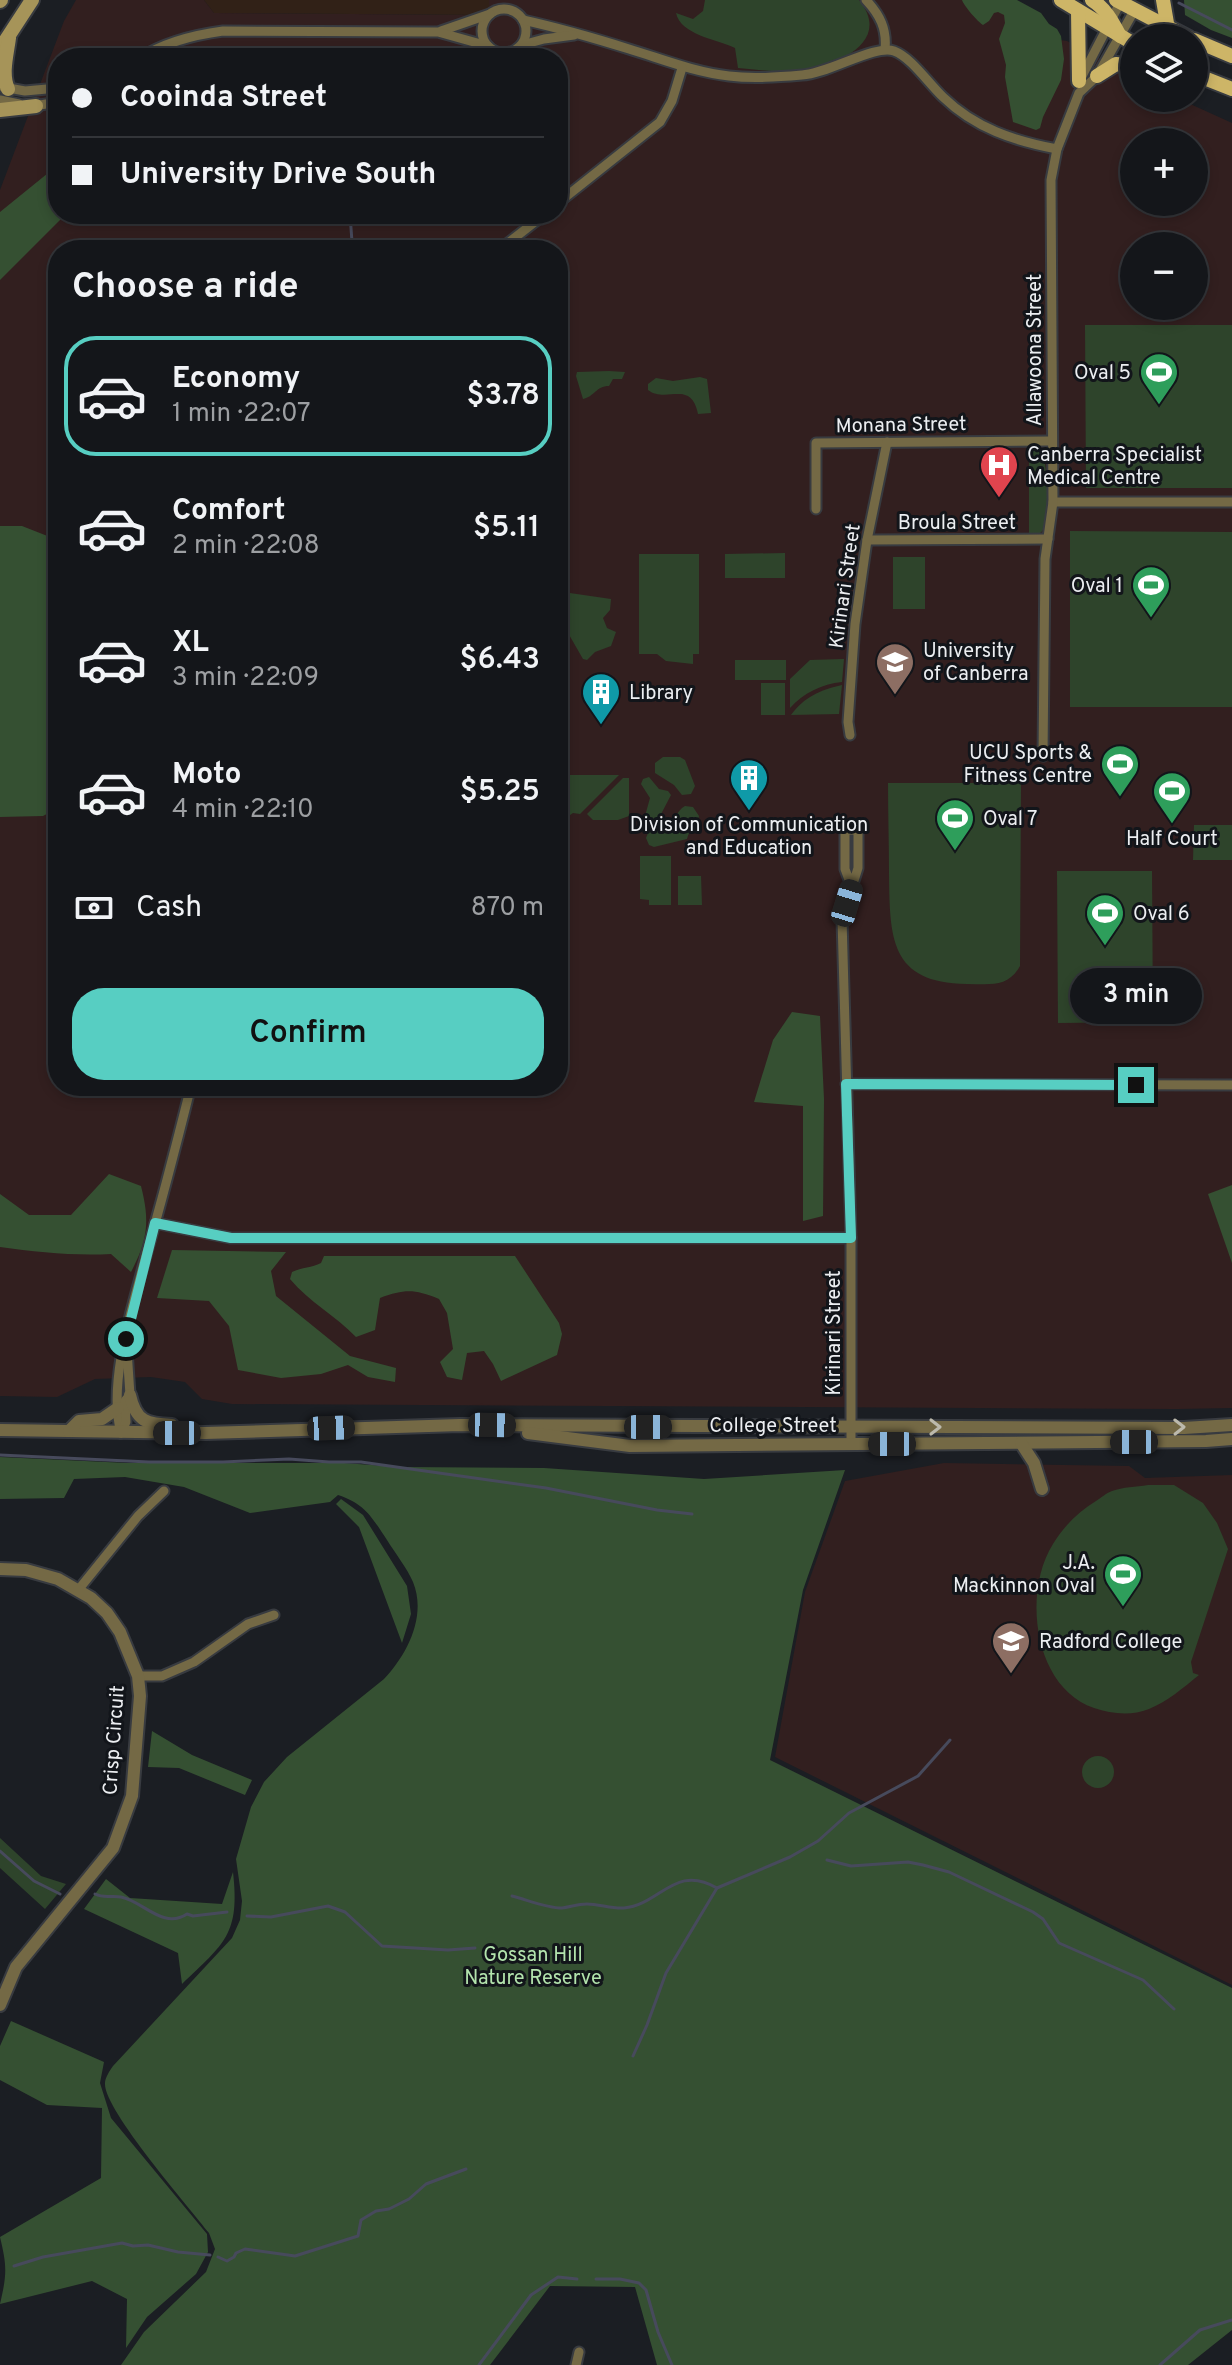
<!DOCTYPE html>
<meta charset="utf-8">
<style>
body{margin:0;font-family:Overpass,sans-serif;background:#212327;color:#f1f3f6;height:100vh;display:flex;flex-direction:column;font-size:30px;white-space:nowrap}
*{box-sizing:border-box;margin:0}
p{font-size:26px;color:#9d9fa2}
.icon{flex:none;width:44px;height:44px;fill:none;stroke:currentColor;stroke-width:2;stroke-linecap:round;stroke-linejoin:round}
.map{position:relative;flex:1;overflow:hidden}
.details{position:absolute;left:48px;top:240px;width:520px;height:856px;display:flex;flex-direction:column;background:#14161a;border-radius:32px;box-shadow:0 4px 12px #0003,0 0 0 2px #333539}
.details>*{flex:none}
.top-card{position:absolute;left:48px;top:48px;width:520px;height:176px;border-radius:32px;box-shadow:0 4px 12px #0003,0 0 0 2px #333539;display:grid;align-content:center;height:176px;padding:0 24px;background:#14161a}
.tools{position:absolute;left:1120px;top:24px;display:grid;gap:16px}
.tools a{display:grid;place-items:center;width:88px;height:88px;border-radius:50%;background:#14161a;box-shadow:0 4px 12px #0003,0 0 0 2px #333539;font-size:40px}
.end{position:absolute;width:36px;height:36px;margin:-18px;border:10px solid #57cec2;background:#111;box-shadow:0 0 0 4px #111}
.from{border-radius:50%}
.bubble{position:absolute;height:56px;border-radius:28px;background:#14161a;box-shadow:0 4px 12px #0003,0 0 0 2px #333539;font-size:26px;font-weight:600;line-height:56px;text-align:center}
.car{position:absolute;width:24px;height:48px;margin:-24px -12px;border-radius:10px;box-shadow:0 0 6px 2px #0007;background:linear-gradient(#222 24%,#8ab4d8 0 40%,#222 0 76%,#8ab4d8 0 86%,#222 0)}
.top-card b{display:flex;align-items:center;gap:28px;height:76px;font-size:30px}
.top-card b+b{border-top:2px solid #333539}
.top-card i{width:20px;height:20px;background:#f1f3f6}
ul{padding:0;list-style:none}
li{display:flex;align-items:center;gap:24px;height:120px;margin:0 16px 12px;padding:0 8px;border:4px solid transparent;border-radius:32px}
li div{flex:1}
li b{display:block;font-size:30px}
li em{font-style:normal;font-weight:600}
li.selected{border-color:#57cec2}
li>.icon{width:72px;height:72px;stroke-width:1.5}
h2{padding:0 24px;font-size:36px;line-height:96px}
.pay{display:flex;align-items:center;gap:20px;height:88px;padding:0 24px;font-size:30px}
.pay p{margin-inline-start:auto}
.action{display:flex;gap:16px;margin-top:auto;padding:16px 24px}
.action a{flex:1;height:92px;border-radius:32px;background:#57cec2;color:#111;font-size:32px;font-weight:600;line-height:92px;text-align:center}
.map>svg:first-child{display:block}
.education{fill:#321f1f;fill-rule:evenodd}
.medical{fill:#312117}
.green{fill:#2e442b}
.forest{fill:#355032}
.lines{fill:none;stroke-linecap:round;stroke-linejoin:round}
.stream{stroke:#474a5c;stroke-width:3}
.minor-casing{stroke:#383b40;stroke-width:13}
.tertiary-casing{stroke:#383b40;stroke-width:16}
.secondary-casing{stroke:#383b40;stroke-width:18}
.primary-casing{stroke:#383b40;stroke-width:18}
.minor{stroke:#746945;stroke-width:9}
.tertiary{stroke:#746945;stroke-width:12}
.secondary{stroke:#a69459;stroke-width:14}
.primary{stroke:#cdb567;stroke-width:14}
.oneway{stroke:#bcb9ac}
.route{stroke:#57cec2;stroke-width:10}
.labels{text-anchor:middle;stroke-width:6;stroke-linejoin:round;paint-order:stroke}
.street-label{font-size:20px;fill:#eceef1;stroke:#12151a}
.poi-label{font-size:20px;fill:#eceef1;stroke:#12151a;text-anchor:start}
.park-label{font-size:20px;fill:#b3e4ad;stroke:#12151a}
</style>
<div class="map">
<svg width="1232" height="2365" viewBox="0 0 1232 2365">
<rect width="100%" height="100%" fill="#1b1e23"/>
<!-- education -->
<g class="education">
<path d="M76,0H204L214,13L488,15L489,0H1008L1047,38L1067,41L1134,77V98H1177L1232,123V1408L1177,1409L232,1404L202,1399L185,1382L151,1377L95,1379L57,1397L0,1396V190L64,21ZM58,58H558V214H58ZM1134,142H1194V202H1134ZM1134,246H1194V306H1134ZM58,250H558V1086H58Z"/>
<path d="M944,1463L1129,1466L1145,1478L1232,1475V1985L775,1757L805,1592L845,1481Z"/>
</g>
<!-- medical -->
<path class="medical" d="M204,0H489V15L214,13Z"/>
<!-- green -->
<g class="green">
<path d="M697,0H859C893,42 837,66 800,70C779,73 759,70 738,68L735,48C716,39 681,35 676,13L693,19L703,11L705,0Z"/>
<path d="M1085,325H1232V488H1086Z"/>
<path d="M609,371L625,372L622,379H613L609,386C596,386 594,397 583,399L576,376L577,372Z"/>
<path d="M700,377L707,379L711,413L698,414C691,379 666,404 648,390V384L656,378L673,381Z"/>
<path d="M1029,447L1040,449C1049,461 1049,513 1044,527C1042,533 1041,532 1035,536V534H1029Z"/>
<path d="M1070,531L1232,532V707H1070Z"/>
<path d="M785,553V578H725V554Z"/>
<path d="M639,554H699V654H693V664L666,661L657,654H639Z"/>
<rect x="893" y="557" width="32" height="52"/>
<path d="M563,592L611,599L610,610L603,618L607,628L616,632L611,646L595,652L587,660L583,659L560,619Z"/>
<path d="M844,659L842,682C822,684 803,693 790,708V679L810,660Z"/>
<rect x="735" y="660" width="51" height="20"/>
<rect x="761" y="683" width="24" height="32"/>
<path d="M842,685L839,714L791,715C804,697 820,690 842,685Z"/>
<path d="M663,757H680L685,760L695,786L691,794L682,795L674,785L655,773V763Z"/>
<path d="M558,775H619L580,814L573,813L564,819L558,820Z"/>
<path d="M649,777L659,789L668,791L671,795L659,818L653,821L645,816L650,798L641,784L643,779Z"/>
<path d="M623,778H629V816L618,820H593L587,814Z"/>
<path d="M888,783H1021L1020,966C1008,988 990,984 967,984C889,983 890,937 889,874C889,844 888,813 888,783Z"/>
<path d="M685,806L693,807L699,816C698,826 689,829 687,839L654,847L649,845L646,838L648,833C654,830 662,830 667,826C676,820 676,811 685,806Z"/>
<path d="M1194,825H1232V860H1193Z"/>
<path d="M640,856H671V905H649V900L640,899Z"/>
<path d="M1057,871H1152L1153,1022L1058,1023Z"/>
<path d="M678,876H701L702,905H678Z"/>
<path d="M1148,1485H1174L1203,1503L1217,1523L1228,1549L1191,1662L1193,1673L1199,1675C1183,1688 1168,1701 1149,1709C1131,1716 1112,1714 1094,1708C1034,1688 1022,1593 1053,1544C1064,1526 1078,1512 1096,1501C1101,1498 1106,1493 1112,1491C1123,1487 1136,1487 1148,1485Z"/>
<circle cx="1098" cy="1772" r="16"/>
<path d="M0,1838L41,1876L66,1884L45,1909L0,1868Z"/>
</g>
<!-- forest -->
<g class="forest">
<path d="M962,0H1017L1041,13L1049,24L1057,29L1061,36L1064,59L1061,80L1043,117L1040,128L1036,130L1013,122L1005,77L1006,65L999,39L1005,23L1004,15L998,12L994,13L989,21L983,25C978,22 964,6 962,0Z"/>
<path d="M1184,0H1232V38L1211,30L1185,15Z"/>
<path d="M58,165V214H66L0,280V212Z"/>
<path d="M22,526L50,537L58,538V808L43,816L0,817V526Z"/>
<path d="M792,1012L820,1016L824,1099L823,1216L803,1221V1106L754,1102L773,1040Z"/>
<path d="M109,1174L141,1186C150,1221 148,1240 131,1272L111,1254C73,1256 37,1252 0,1247V1194L29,1215H71Z"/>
<path d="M1232,1185V1263L1208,1194Z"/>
<path d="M172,1250L286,1252L271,1271L276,1296L350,1356L396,1368L395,1382L368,1377L348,1365L321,1374L281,1378L238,1370L229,1326L209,1301L157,1298Z"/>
<path d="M324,1256H515L559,1323L562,1334L557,1355L501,1381L493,1364L484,1351L467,1353L462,1380L447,1377L440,1362L453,1349L447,1313L439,1299C414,1289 405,1289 380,1298L375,1330L356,1337C336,1316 309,1302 290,1279L292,1272C302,1267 312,1268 321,1263Z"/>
<path d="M0,1457L127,1463H344L399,1467L544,1468L704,1479L845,1470L803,1590L770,1760L1232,1988V2330L1188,2365H657L635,2287L550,2286L490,2365H121L144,2332L206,2272L215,2249L209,2233C190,2208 103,2109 105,2083C105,2078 110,2070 113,2066L232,1938L240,1920L242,1901L236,1859L251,1807L264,1782L287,1757L384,1679C407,1655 427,1616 413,1582C407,1568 395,1553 387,1540C371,1516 365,1504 338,1495L330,1502L250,1513L184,1487L125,1477L74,1479L64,1498L0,1499Z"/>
<path d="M341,1499L363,1515L407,1586L411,1614L402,1643L359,1527L336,1504Z"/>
<path d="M152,1731L192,1755L252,1780L245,1795L179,1768L148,1767Z"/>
<path d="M233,1872C240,1934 225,1943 182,1984L178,1953L84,1909L106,1879L130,1898L222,1904Z"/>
<path d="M11,2021L104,2062L100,2083L111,2118L207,2234L208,2252L196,2274L147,2317L126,2348L127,2299L92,2281L0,2304C7,2274 7,2266 0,2237L101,2178L102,2108L47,2105L0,2080V2046Z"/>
</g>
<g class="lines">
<!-- stream -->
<g class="stream">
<path d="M1179,3L1232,30"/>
<path d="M213,58L393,54H428L455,58"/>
<path d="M350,214L352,242L357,250"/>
<path d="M0,1455L149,1462H223L289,1459L329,1462H361L546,1488L657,1510L692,1514"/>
<path d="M0,1851L34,1881L60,1894"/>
<path d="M827,1860L851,1866L908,1862L923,1865L949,1872L1033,1912L1043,1919L1059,1943L1143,1980L1174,2009"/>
<path d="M95,1894C105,1899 110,1895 121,1897C143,1901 163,1930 187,1914L193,1916L227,1912"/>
<path d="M512,1896C528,1900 546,1908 562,1908C570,1907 578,1904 587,1904C599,1904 612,1909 624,1908C660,1905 675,1863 717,1888"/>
<path d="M247,1916L271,1917L328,1906L345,1912L382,1946L448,1950L475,1948"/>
<path d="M633,2056L647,2025L666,1973L717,1888L790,1857L818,1841L849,1813L918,1776L950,1740"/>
<path d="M218,2257L227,2261L234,2257L236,2253L245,2249L295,2256L358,2236L361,2220L376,2211L389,2209L409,2199L426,2184L466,2169"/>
<path d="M14,2266L43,2257L122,2243L133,2246L148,2245L178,2252L210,2255"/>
<path d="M596,2279H620L639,2283L646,2290L658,2332L672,2365"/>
<path d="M479,2365L531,2295L558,2277L577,2279"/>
<path d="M1160,2365L1200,2330L1232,2320"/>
</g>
<!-- minor casing -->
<g class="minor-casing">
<g id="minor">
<path d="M866,0C880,15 887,29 885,49"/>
<circle cx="504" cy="31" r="22"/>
<path d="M523,20C559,28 594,38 629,49C662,59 694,72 729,76C753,79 778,77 802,75C828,74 875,44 894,51C911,57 929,84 943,97C975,128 1014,141 1057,149"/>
<path d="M441,31L490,14"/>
<path d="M522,45L544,39L574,35"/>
<path d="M140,58C165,42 193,35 223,31L438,32L488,46"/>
<path d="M1081,78L1120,3"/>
<path d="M3,87L25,91L58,88"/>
<path d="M0,100L19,104"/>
<path d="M34,106L58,102"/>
<path d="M558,203L660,122L672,101L682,68"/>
<path d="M499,250L545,214"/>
<path d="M1053,502H1232"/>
<path d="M816,509V443L1052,441"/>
<path d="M867,540L1048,539"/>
<path d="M850,735L848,722L855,624L867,540L887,442"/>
<path d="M1043,756L1045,559L1053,502L1051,180L1057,149L1079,93L1097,76L1134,11"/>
<path d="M846,1084L1232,1085"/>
<path d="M155,1223L231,1238H851"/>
<path d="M121,1433C107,1382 134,1302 147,1252C163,1197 177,1142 191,1086"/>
<path d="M121,1433L126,1422L125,1401L130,1395L127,1350"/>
<path d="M851,1444V1238L842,919L858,868V830H845V869L852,888"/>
<path d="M79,1589L138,1516L164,1491"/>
<path d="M138,1676H162L194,1662L248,1624L274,1615"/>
<path d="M576,2365L579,2352"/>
</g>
</g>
<!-- tertiary casing -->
<g class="tertiary-casing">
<g id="tertiary">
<path d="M130,1395C136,1422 147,1424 172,1425"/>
<path d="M0,1430L205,1433L460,1425L1184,1428L1232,1425"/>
<path d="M69,1431L79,1421L102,1419L118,1408"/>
<path d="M528,1433L630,1446L1206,1441L1232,1439"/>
<path d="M1021,1443L1034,1463L1042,1489"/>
<path d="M0,1569L26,1570L58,1579L91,1598L107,1613L120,1632L138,1676L140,1696L132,1796L113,1848L16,1967L0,2005"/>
</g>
</g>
<!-- secondary casing -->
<g class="secondary-casing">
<g id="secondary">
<path d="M0,1L1,0"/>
<path d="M0,49L32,0"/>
<path d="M8,89C1,74 7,54 9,38"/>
<path d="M0,110L36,106"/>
</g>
</g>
<!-- primary casing -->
<g class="primary-casing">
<g id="primary">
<path d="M1061,0L1134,44"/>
<path d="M1092,0C1106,9 1112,21 1120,36"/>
<path d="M1116,0L1189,38"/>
<path d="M1163,0L1168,29"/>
<path d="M1078,11L1079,81"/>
<path d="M1194,40L1232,56"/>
<path d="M1194,74L1232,89"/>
<path d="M1097,76L1116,64L1134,66"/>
</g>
</g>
<!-- minor -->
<use href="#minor" class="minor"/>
<!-- tertiary -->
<use href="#tertiary" class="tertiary"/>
<!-- secondary -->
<use href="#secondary" class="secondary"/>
<!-- primary -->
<use href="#primary" class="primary"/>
</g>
<!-- one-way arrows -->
<defs><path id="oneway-chevron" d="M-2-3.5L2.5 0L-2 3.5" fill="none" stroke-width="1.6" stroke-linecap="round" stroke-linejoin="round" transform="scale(2)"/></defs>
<g class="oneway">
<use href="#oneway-chevron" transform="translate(935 1427)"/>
<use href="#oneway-chevron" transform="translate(1179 1427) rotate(-1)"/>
</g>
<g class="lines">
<!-- route -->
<path class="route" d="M126,1339L155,1223L231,1238H851L846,1084L1136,1085"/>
</g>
<!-- icons -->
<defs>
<g id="stadium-pin" transform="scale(2)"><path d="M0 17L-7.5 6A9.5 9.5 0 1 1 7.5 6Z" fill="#2e9e5b" stroke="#12151a"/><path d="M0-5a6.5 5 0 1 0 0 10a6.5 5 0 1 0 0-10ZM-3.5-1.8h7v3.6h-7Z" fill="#fff"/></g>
<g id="hospital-pin" transform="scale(2)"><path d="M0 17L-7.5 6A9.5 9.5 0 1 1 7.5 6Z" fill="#e0444e" stroke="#12151a"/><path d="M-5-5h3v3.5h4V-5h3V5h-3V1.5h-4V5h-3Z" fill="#fff"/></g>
<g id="university-pin" transform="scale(2)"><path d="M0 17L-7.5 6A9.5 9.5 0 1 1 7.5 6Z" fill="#8d6e63" stroke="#12151a"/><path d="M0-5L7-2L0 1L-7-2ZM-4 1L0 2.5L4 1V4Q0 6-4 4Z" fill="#fff"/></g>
<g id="building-pin" transform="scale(2)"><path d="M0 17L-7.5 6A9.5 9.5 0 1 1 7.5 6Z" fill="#0f9aa8" stroke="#12151a"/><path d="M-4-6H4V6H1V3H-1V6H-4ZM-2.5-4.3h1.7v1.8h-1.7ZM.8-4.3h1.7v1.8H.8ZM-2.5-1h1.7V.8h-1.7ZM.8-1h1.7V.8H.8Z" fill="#fff"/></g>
<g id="school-pin" transform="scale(2)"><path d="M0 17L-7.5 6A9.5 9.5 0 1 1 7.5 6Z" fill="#8d6e63" stroke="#12151a"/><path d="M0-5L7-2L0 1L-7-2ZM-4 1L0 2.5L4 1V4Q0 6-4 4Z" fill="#fff"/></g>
</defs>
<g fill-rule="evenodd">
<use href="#stadium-pin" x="1159" y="372"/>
<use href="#hospital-pin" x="999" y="465"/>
<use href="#stadium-pin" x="1151" y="585"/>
<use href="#university-pin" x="895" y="662"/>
<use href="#building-pin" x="601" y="692"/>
<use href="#stadium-pin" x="1120" y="764"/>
<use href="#building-pin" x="749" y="778"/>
<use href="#stadium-pin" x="1172" y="791"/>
<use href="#stadium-pin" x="955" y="818"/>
<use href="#stadium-pin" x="1105" y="913"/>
<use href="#stadium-pin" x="1123" y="1574"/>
<use href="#school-pin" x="1011" y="1641"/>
</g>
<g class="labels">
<!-- street labels -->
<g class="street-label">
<text transform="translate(1034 350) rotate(-90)" y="7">Allawoona Street</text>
<text transform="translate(901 424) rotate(-1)" y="7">Monana Street</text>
<text x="957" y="529">Broula Street</text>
<text transform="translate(844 586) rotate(-82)" y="7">Kirinari Street</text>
<text transform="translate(833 1333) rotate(-90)" y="7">Kirinari Street</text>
<text x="773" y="1432">College Street</text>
<text transform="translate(113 1740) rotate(-86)" y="7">Crisp Circuit</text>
</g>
<!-- poi labels -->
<g class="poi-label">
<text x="1131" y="379" text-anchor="end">Oval 5</text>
<text x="1027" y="461">Canberra Specialist<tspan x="1027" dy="23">Medical Centre</tspan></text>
<text x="1123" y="592" text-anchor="end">Oval 1</text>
<text x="923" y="657">University<tspan x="923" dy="23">of Canberra</tspan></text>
<text x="629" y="699">Library</text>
<text x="1092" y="759" text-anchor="end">UCU Sports &amp;<tspan x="1092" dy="23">Fitness Centre</tspan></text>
<text x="983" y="825">Oval 7</text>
<text x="749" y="831" text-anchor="middle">Division of Communication<tspan x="749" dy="23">and Education</tspan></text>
<text x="1172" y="845" text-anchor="middle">Half Court</text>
<text x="1133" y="920">Oval 6</text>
<text x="1095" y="1569" text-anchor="end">J.A.<tspan x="1095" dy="23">Mackinnon Oval</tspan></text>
<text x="1039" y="1648">Radford College</text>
</g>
<!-- park labels -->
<g class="park-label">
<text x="533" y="1961">Gossan Hill<tspan x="533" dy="23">Nature Reserve</tspan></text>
</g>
</g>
</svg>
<div class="tools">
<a><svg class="icon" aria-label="layers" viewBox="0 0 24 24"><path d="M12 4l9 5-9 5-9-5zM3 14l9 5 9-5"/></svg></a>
<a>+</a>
<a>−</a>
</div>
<i class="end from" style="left:126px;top:1339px"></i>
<i class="end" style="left:1136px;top:1085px"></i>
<div class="bubble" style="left:1070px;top:968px;width:132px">3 min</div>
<i class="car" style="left:847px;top:903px;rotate:17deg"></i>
<i class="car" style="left:492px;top:1425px;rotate:91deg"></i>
<i class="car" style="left:648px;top:1427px;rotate:90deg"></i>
<i class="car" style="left:331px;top:1428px;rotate:88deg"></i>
<i class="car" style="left:177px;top:1433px;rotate:270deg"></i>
<i class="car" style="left:1134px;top:1442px;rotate:270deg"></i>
<i class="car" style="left:892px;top:1444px;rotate:270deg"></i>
<div class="top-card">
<b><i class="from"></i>Cooinda Street</b>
<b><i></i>University Drive South</b>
</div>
<section class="details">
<h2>Choose a ride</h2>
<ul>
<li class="selected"><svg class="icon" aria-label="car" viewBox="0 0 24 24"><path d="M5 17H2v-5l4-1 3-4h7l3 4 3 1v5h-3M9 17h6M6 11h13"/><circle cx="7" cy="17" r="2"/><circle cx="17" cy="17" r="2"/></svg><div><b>Economy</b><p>1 min · 22:07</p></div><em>$3.78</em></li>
<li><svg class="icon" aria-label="car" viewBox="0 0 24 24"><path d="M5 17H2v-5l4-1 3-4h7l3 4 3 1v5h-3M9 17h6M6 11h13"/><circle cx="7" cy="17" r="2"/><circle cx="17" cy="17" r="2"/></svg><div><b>Comfort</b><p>2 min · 22:08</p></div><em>$5.11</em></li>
<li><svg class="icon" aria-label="car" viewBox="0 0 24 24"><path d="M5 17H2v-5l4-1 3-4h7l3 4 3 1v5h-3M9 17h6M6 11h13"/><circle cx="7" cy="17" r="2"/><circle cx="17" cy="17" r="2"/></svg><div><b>XL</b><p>3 min · 22:09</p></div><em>$6.43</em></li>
<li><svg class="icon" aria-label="car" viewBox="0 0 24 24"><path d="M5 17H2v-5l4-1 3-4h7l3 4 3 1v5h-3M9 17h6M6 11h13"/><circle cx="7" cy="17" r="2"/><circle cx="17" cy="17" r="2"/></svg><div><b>Moto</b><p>4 min · 22:10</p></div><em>$5.25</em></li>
</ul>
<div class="pay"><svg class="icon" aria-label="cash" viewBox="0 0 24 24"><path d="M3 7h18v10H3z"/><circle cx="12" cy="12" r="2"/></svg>Cash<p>870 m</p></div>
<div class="action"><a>Confirm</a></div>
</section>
</div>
